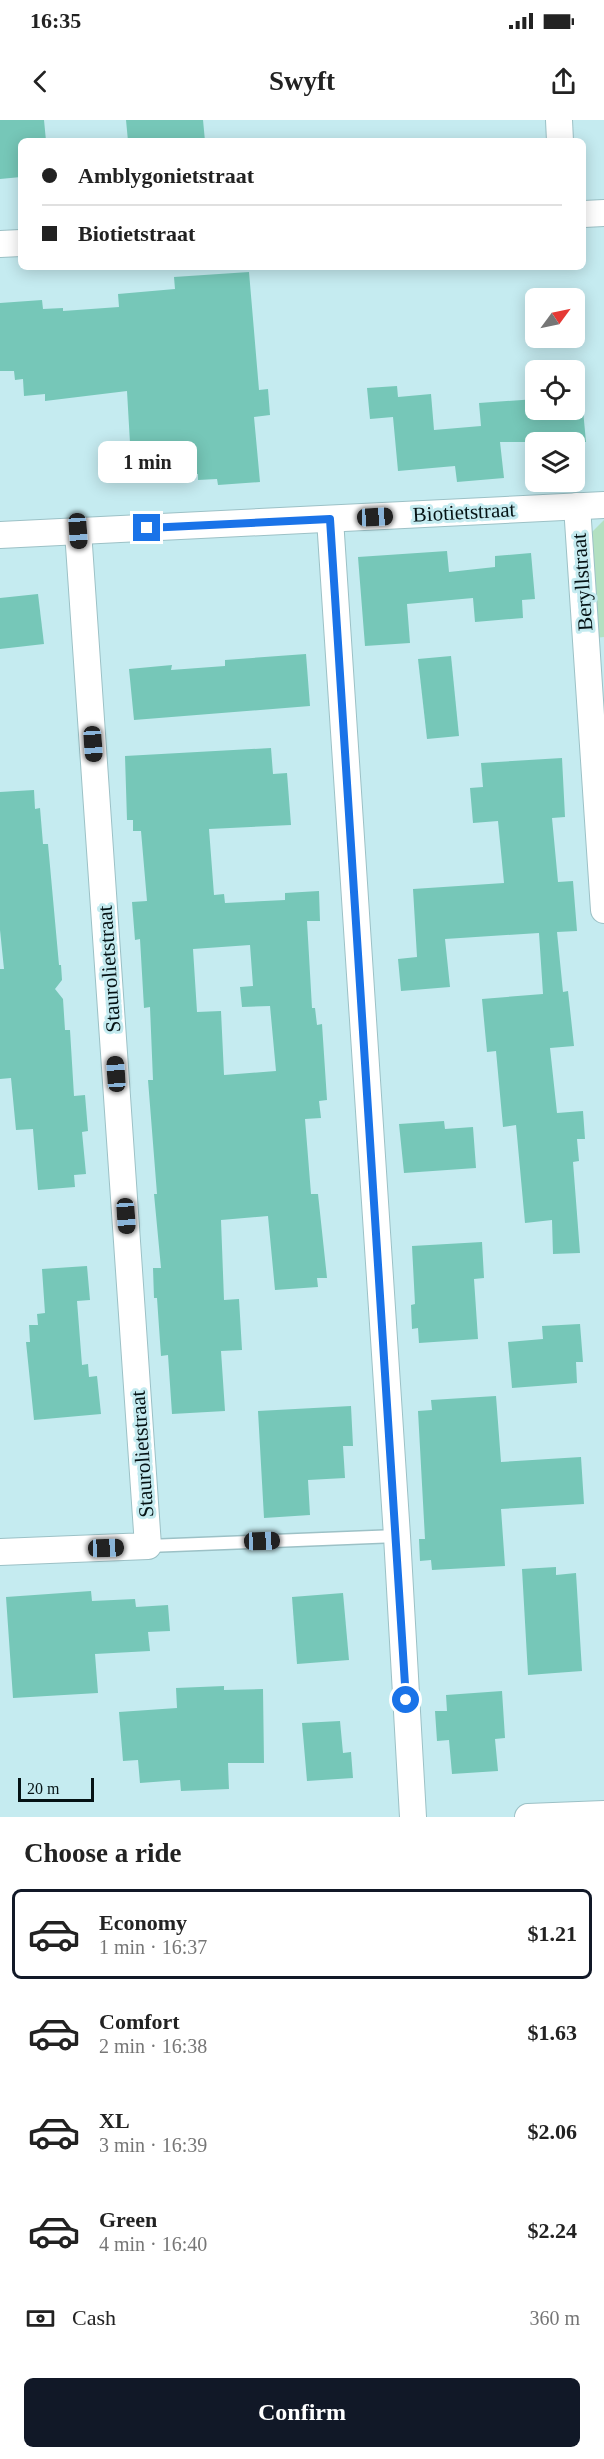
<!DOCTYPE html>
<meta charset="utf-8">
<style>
body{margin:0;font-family:Georgia,serif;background:#f2f2f2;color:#222;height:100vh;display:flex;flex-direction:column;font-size:22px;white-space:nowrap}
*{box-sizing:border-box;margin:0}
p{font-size:20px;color:#767676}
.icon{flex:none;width:33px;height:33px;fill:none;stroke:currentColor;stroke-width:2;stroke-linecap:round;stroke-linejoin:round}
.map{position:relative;height:1697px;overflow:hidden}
.side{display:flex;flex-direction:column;background:#fff;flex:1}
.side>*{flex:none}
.top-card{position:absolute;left:18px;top:18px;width:568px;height:132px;border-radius:9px;box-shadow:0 3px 15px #0003;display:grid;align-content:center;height:132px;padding:0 24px;background:#fff}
.needle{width:39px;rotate:57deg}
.fabs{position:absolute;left:525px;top:168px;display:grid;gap:12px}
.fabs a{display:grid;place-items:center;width:60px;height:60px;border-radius:9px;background:#fff;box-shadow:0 3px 15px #0003;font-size:30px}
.scale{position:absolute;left:18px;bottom:15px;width:76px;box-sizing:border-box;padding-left:6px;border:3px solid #051214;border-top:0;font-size:16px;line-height:21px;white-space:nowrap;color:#051214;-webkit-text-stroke:4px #c5ebf0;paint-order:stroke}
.end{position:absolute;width:27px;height:27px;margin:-14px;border:8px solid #1a73e8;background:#fff;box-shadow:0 0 0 3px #fff}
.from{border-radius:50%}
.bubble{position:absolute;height:42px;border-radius:9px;background:#fff;box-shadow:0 3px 15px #0003;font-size:20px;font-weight:600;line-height:42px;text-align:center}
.car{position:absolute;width:18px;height:36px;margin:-18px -9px;border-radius:8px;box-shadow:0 0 4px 2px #0007;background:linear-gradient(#222 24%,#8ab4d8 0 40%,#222 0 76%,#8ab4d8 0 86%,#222 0)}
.top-card b{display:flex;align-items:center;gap:21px;height:57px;font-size:22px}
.top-card b+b{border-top:2px solid #e0e0e0}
.top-card i{width:15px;height:15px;background:#222}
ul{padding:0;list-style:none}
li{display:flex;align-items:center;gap:18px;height:90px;margin:0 12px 9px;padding:0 12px;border:3px solid transparent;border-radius:9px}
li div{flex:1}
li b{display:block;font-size:22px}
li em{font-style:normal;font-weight:600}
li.current{border-color:#111827}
li>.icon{width:54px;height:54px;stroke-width:1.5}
h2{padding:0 24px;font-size:27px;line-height:72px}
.pay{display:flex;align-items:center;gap:15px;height:66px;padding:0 24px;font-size:22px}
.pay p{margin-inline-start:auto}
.action{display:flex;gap:12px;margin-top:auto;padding:12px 24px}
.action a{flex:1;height:69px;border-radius:9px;background:#111827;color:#fff;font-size:24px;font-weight:600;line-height:69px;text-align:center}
.status{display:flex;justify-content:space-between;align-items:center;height:42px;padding:0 30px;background:#fff;direction:ltr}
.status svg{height:16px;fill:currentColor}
header{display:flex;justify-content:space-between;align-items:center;height:78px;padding:0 24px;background:#fff;font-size:27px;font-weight:600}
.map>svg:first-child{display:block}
.green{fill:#b3e0c1}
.building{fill:#76c7b8;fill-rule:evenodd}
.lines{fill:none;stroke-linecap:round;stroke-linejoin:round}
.service-casing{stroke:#9cc1c6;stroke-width:15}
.minor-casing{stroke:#9cc1c6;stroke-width:28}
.service{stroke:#fff;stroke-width:12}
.minor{stroke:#fff;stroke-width:26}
.route{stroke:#1a73e8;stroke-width:8}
.labels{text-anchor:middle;stroke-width:6;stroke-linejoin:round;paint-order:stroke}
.street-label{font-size:21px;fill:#051214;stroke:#c5ebf0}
</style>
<div class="status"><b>16:35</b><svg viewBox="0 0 49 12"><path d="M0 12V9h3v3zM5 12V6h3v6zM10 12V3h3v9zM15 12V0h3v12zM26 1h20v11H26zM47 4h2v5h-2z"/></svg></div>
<header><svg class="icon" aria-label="back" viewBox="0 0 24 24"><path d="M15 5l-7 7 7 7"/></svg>Swyft<svg class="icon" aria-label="share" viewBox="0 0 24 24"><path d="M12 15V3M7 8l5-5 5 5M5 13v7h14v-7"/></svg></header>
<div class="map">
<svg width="604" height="1697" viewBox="0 0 604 1697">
<rect width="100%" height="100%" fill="#c5ebf0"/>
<!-- green -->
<path class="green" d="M604,400V517L594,518L590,414Z"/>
<!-- building -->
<g class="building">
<path d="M0,0H44L46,21H21V57L0,59Z"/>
<path d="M126,0H203L205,21H128Z"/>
<path d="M249,152L259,270L268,269L270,295L254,297L260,362L218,365L217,359L198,360V354L132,358L127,271L45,281V274L24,276L23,259L15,260L14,251H0V183L42,180L43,189L63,188V191L119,187L118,174L175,169L174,157Z"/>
<path d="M397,266L398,277L431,274L434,310L481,306L479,283L536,279V290H583L586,322H500L504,358L457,362L455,346L398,351L393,297L370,299L367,268Z"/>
<path d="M447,431L449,452L495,447V436L531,433L535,479L522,480L523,498L475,502L473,478L407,484L410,523L365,526L358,437Z"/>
<path d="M38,474L44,524L0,529V478Z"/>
<path d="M306,534L310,586L134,600L129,549L172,545L171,550L225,546V540Z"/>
<path d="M451,536L459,616L427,619L418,539Z"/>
<path d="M271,628L273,654L287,653L291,705L209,709L214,775L224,774L225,783L285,780V773L319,771L320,801H307L312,888H315L317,905L322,904L327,980L319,981L321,998L305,999L311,1074H318L327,1158H317L318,1167L275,1170L268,1096L221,1100L224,1180L239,1179L242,1230L221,1231L225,1291L172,1294L168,1235L161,1236L157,1178H154L153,1148H161L154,1074H157L148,960H153L150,887L144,888L140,819L135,820L132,782L147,781L141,711H133V700H127L125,636ZM250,825L253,866L240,867L242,887L270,886L276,951L224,955L221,891L197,892L193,829Z"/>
<path d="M562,638L565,697L552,698L558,762L573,761L577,811L557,812L563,872L568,871L574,926L550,928L557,993L583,991L585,1019H577L579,1041L573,1042L580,1133L553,1134L552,1100L525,1103L516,1005L503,1007L496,931L487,932L482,879L543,874L539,813L445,819L450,867L401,871L398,839L417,837L413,769L504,763L498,701L473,703L470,668L483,667L481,643Z"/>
<path d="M34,670L35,689L40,688L43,724H48L59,845H61L62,860L55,869L63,879L65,910H70L74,976L85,975L88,1011L82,1012L86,1054L74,1055L75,1067L38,1070L33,1009L16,1010L11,958L0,959V849H4L0,810V672Z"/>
<path d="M444,1001L445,1009L473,1007L476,1048L404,1053L399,1004Z"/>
<path d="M482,1122L484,1158L474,1159L478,1219L419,1223L418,1208L412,1209L411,1185L415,1184L412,1126Z"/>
<path d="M87,1146L90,1180L77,1181L82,1245L88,1244L89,1257L97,1256L101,1294L34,1300L26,1222H30L29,1205H38L37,1194L45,1193L42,1149Z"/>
<path d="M580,1204L583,1242H576L577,1263L512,1268L508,1222L543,1219L542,1206Z"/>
<path d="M496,1276L501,1342L581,1337L584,1384L501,1389L505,1446L432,1450L431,1440L420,1441L419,1419H425L418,1291L432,1290L431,1280Z"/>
<path d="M351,1286L353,1326H343L345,1358L308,1360L310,1395L264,1398L258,1291Z"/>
<path d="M556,1447V1455L576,1453L582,1551L528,1555L522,1449Z"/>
<path d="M91,1471L92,1481L135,1479L136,1487L168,1485L170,1511L148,1512L150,1531L95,1534L98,1573L13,1578L6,1477Z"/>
<path d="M343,1473L349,1540L297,1544L292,1477Z"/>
<path d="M224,1566V1570L263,1569L264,1643H228L229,1669L181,1671L180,1660L140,1663L138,1640L123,1641L119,1592L177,1588L176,1568Z"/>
<path d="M502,1571L505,1618L495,1619L498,1651L452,1654L449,1620L437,1621L435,1591H447L446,1575Z"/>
<path d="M340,1601L343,1633L351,1632L353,1658L307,1661L302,1603Z"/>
</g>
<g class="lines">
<!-- service casing -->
<g class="service-casing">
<path id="service" d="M148,1426L397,1416"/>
</g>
<!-- minor casing -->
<g class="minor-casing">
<g id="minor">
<path d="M559,0L560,21"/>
<path d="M584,94L604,93"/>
<path d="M0,124L21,123"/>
<path d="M577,386L604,790"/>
<path d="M330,399L397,1416L413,1697"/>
<path d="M0,415L604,385"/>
<path d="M0,1432L148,1426L78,411"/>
<path d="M528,1697L604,1694"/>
</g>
</g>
<!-- service -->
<use href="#service" class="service"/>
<!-- minor -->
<use href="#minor" class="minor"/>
</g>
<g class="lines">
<!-- route -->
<path class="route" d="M147,408L330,399L406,1580"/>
</g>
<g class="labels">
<!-- street labels -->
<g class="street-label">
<text transform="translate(464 392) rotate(-3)" y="7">Biotietstraat</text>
<text transform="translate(582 462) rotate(-94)" y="7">Beryllstraat</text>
<text transform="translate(109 849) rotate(-94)" y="7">Staurolietstraat</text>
<text transform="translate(142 1334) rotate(-94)" y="7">Staurolietstraat</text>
</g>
</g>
</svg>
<div class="fabs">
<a><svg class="needle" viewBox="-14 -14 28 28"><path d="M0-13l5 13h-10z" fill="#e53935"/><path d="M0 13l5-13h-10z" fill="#767676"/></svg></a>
<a><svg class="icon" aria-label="locate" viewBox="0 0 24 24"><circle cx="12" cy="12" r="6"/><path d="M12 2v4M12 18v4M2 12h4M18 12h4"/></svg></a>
<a><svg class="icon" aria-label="layers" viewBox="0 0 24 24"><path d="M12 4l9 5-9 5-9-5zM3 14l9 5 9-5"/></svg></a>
</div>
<div class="scale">20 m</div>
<i class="end from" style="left:406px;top:1580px"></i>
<i class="end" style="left:147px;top:408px"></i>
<div class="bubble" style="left:98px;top:321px;width:99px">1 min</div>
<i class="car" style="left:375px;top:397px;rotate:87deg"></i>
<i class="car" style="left:78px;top:411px;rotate:176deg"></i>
<i class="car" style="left:93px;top:624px;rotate:176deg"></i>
<i class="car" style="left:116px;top:954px;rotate:356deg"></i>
<i class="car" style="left:126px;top:1096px;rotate:176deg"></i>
<i class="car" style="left:262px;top:1421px;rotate:88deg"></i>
<i class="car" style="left:106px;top:1428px;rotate:88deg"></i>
<div class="top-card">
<b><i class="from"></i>Amblygonietstraat</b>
<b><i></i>Biotietstraat</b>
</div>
</div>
<section class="side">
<h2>Choose a ride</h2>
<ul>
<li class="current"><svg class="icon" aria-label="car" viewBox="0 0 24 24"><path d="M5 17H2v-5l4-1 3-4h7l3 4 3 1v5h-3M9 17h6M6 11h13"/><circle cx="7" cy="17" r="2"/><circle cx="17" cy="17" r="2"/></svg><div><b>Economy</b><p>1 min · 16:37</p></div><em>$1.21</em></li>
<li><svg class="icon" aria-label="car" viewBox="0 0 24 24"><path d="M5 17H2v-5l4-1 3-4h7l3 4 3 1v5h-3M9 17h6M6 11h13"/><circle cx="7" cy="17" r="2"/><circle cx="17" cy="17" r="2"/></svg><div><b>Comfort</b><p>2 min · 16:38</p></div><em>$1.63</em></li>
<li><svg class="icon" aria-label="car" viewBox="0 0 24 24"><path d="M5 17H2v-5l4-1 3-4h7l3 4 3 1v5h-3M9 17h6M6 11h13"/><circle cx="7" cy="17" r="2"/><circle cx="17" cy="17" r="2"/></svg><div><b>XL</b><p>3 min · 16:39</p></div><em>$2.06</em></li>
<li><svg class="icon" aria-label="car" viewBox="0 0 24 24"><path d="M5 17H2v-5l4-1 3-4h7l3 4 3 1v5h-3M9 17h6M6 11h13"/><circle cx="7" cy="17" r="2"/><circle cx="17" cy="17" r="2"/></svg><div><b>Green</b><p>4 min · 16:40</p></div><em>$2.24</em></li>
</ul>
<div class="pay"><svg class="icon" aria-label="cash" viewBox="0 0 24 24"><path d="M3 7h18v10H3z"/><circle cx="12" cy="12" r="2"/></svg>Cash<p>360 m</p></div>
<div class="action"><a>Confirm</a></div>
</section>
